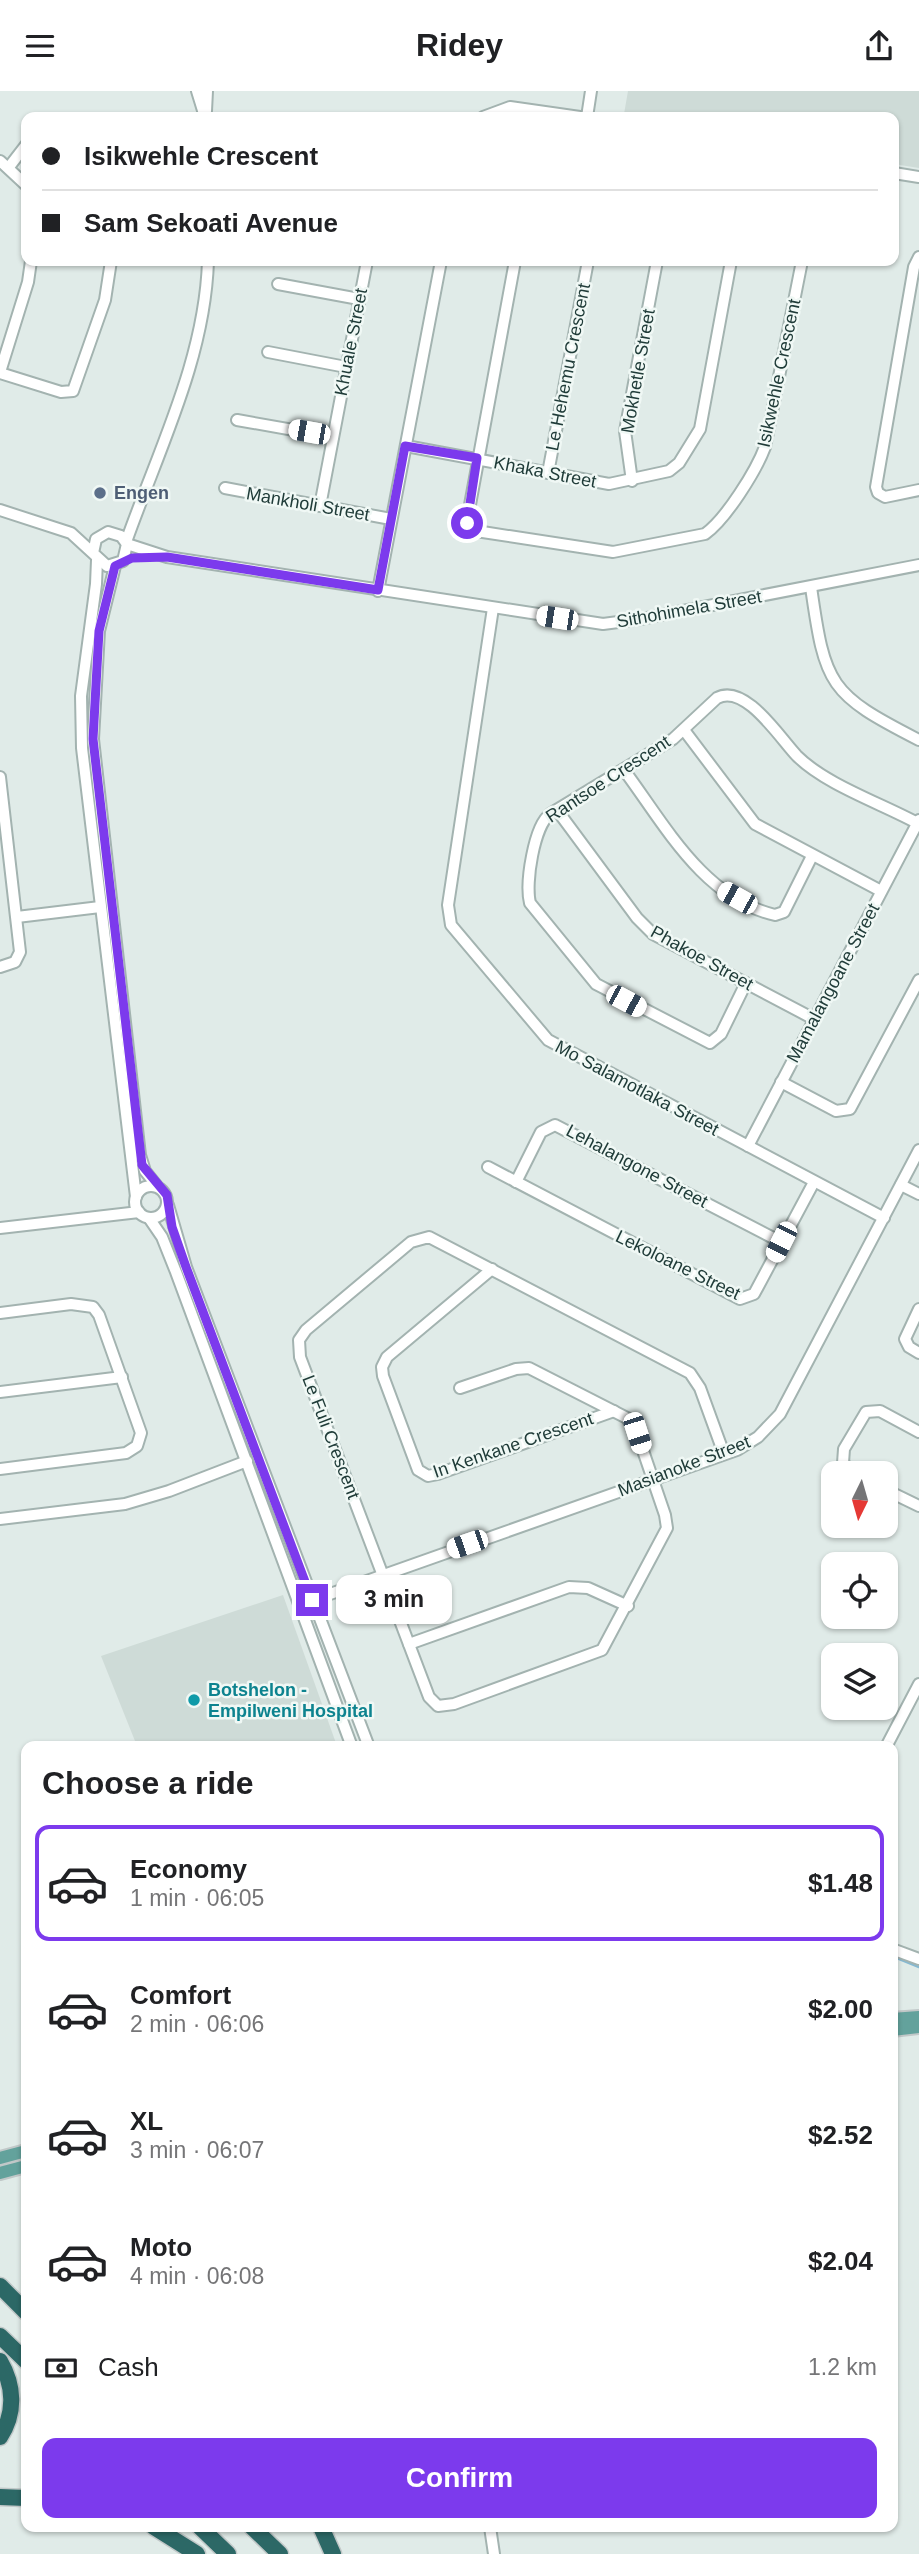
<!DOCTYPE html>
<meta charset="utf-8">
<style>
body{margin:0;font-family:Arial,sans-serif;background:#f2f2f2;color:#202124;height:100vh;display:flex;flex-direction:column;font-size:26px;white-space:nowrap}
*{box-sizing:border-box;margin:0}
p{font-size:23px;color:#757577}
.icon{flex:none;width:38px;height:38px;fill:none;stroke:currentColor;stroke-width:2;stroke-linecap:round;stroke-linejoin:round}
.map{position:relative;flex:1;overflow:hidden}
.panel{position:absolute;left:21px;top:1650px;width:877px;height:791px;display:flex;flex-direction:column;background:#fff;border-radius:14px;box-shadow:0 2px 5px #0004}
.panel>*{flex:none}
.hud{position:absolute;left:21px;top:21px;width:878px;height:154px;border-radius:14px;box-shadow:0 2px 5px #0004;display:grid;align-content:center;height:154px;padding:0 21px;background:#fff}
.needle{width:46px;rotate:185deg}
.tools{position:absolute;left:821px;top:1370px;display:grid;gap:14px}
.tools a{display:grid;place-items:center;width:77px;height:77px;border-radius:14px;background:#fff;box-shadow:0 2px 5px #0004;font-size:35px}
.end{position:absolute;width:32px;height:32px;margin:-16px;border:9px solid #7c3aed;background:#fff;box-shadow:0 0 0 4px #fff}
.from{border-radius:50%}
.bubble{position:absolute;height:49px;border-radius:14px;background:#fff;box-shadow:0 2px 5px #0004;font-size:23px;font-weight:600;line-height:49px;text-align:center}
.car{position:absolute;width:21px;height:42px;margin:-21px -10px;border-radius:9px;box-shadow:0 0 5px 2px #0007;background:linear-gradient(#fff 24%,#345 0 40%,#fff 0 76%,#345 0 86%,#fff 0)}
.hud b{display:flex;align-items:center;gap:24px;height:66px;font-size:26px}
.hud b+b{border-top:2px solid #e0e0e0}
.hud i{width:18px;height:18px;background:#202124}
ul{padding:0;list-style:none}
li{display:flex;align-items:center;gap:21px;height:116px;margin:0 14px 10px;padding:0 7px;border:4px solid transparent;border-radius:14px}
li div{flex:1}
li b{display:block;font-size:26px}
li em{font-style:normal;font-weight:600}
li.current{border-color:#7c3aed}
li>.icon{width:63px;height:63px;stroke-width:1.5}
h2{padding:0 21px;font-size:32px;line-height:84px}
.pay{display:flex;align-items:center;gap:18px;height:77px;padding:0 21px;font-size:26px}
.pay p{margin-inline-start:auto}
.primary-button{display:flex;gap:14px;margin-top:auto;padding:14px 21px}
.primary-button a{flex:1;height:80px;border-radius:14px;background:#7c3aed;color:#fff;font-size:28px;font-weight:600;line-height:80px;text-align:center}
header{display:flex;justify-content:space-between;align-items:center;height:91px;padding:0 21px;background:#fff;font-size:32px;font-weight:600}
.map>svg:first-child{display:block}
.built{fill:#cedbd7}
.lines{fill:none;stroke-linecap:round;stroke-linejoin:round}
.stream{stroke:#86b9d2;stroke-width:2.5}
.minor-casing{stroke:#a3b3b0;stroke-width:14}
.major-casing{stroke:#c1c8c8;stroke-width:16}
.highway-casing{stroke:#c1c8c8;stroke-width:19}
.minor{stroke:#fff;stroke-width:10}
.major{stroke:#63a29c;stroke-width:12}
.highway{stroke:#2c6866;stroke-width:16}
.route{stroke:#7c3aed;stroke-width:9}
.service-dot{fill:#5c6f8a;stroke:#f0f8f5;stroke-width:2.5}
.culture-dot{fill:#0f9aa8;stroke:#f0f8f5;stroke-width:2.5}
.labels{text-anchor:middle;stroke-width:5;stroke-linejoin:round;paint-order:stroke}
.street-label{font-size:18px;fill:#203c39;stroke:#f0f8f5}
.service-label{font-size:18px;font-weight:bold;fill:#4e5e75;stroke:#f0f8f5;text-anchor:start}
.culture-label{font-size:18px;font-weight:bold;fill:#0d838f;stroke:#f0f8f5;text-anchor:start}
</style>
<header><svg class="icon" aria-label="menu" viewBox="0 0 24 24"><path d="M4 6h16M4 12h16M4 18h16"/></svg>Ridey<svg class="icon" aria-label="share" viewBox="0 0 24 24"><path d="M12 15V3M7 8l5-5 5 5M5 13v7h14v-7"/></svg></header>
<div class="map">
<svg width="919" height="2463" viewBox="0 0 919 2463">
<rect width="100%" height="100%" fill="#e0ebe8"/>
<!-- built -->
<g class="built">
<path d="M628,0H919V77L894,73V26H644L624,23Z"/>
<path d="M283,1504L337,1655H137L101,1565Z"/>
</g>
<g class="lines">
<!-- stream -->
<path class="stream" d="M892,1865L919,1876"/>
<!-- minor casing -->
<g class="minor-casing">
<g id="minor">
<path d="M197,0L205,26"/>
<path d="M206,20L207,0"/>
<path d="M483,26L510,16L580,26"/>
<path d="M587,26L591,0"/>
<path d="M0,70L26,94"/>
<path d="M9,76L26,54"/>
<path d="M894,82L919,86"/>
<path d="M919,166L914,176L876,396L878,402L885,406L919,399"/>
<path d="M515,170L467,430L476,440L613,461L705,443C726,428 756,380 765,356L802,170"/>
<path d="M278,193L359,208"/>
<path d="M268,261L346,276"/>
<path d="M0,281L28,191L31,170"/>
<path d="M0,282L61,301L73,300L105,209L111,170"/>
<path d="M237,329L333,346"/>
<path d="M406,355L609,393L669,380L679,372L700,338L731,170"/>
<path d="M548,382L588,170"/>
<path d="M632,390L625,340L657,170"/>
<path d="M225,397L391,428"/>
<path d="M320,415L367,170"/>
<path d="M0,419L71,442L107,475L123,470L127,453L121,445L108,441L96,448L93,462"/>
<path d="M126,451C158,360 205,268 208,170"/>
<path d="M127,453L167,466L603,533L641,528L919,474"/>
<path d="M97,469L96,493L81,605L82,657L136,1106"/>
<path d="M115,475L99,540L93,648L140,1064L145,1080L157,1095"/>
<path d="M811,496C825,595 829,603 919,649"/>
<path d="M378,500L441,170"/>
<path d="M493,517L448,814L451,834L548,949L884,1127"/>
<path d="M684,639L755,733L881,800"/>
<path d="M624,679C665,734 703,807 775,824L784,821L812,765"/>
<path d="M0,686L20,861L15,871L0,876"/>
<path d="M557,719L637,827L653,843L814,928"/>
<path d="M17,826L100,816"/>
<path d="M746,892L721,943L710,952L596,893L530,812C525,792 534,735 550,723L673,648L717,607C745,592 779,646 797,665C826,694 883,713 919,733"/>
<path d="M781,991L836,1020L850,1018L919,889"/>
<path d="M748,1055L919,729"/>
<path d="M488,1076L740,1208L754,1203L814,1091"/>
<path d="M516,1091L541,1041L555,1034L781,1151"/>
<path d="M901,1094L919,1103"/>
<circle cx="151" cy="1111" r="16"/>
<path d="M168,1114L186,1176L369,1656"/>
<path d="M149,1127L162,1146L176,1181L352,1656"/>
<path d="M0,1137L139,1121"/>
<path d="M492,1178L387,1266L382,1276L383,1285L418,1379L428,1385L438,1383L614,1320"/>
<path d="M919,1218L905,1248L909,1256L919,1262"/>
<path d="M0,1222L71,1213L93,1216L99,1224L141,1342L137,1355L126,1362L0,1378"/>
<path d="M460,1297L516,1278L529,1277L627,1327L637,1342L665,1424L667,1437L602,1559L454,1613L438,1615L429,1606L300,1266L299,1249L306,1239L411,1151L429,1146L690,1282L700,1297L724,1363"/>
<path d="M0,1301L122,1286"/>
<path d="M853,1382L843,1372L844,1358L866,1321L880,1320L919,1341"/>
<path d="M886,1399L919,1415"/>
<path d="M0,1428L125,1413L169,1400L247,1370"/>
<path d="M299,1514L737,1359L758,1346L780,1323L919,1059"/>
<path d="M409,1553L569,1496L588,1497L628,1515"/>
<path d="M886,1656L919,1593"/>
<path d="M892,1858L919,1868"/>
<path d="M490,2436L494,2463"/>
</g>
</g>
<!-- major casing -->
<g class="major-casing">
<g id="major">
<path d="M892,1928L919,1926"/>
<path d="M892,1939L919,1936"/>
<path d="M0,2067L26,2060"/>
<path d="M0,2082L26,2075"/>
</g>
</g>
<!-- highway casing -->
<g class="highway-casing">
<g id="highway">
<path d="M0,2195L26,2221"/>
<path d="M0,2245L26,2270"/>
<path d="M0,2270C14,2294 16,2322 0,2346"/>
<path d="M0,2406L26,2407"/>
<path d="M154,2436L197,2463"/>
<path d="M200,2436L228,2463"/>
<path d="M252,2436L280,2463"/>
<path d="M321,2436L333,2463"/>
</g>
</g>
<!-- minor -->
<use href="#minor" class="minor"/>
<!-- major -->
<use href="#major" class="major"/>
<!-- highway -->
<use href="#highway" class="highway"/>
</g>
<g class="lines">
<!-- route -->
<path class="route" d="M312,1509L186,1176L172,1136L167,1104L142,1074L93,648L99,540L115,475L132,467L167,466L378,499L405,355L477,367L467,432"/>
</g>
<!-- markers -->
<circle class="service-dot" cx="100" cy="402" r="7"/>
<circle class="culture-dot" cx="194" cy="1609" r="7"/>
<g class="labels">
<!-- street labels -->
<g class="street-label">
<text transform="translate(351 251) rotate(-79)" y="6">Khuale Street</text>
<text transform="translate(568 276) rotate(-79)" y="6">Le Hehemu Crescent</text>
<text transform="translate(638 280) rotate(-80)" y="6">Mokhetle Street</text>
<text transform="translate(779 282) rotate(-78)" y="6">Isikwehle Crescent</text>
<text transform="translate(545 381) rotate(11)" y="6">Khaka Street</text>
<text transform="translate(308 413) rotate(10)" y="6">Mankholi Street</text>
<text transform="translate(689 518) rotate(-10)" y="6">Sithohimela Street</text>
<text transform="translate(608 688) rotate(-33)" y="6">Rantsoe Crescent</text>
<text transform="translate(702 867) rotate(29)" y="6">Phakoe Street</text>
<text transform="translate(833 892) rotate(-62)" y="6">Mamalangoane Street</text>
<text transform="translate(637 997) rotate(28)" y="6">Mo Salamotlaka Street</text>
<text transform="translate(637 1075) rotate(28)" y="6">Lehalangone Street</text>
<text transform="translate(678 1174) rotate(26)" y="6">Lekoloane Street</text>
<text transform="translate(331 1346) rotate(69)" y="6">Le Fuli Crescent</text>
<text transform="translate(513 1354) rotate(-19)" y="6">In Kenkane Crescent</text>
<text transform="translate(684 1375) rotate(-21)" y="6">Masianoke Street</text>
</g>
<!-- service labels -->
<g class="service-label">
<text x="114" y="408">Engen</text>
</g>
<!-- culture labels -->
<g class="culture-label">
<text x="208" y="1605">Botshelon -<tspan x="208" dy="21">Empilweni Hospital</tspan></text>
</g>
</g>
</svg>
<div class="tools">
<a><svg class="needle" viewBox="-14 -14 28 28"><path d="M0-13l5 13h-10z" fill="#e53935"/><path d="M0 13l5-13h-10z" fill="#757577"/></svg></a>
<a><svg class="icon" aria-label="locate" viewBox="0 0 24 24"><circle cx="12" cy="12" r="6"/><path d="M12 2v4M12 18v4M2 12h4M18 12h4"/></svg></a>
<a><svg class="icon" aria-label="layers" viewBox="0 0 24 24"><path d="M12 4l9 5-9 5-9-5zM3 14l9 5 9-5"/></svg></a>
</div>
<i class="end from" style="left:467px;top:432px"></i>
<i class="end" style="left:312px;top:1509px"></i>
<div class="bubble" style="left:336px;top:1484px;width:116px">3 min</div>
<i class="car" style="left:309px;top:341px;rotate:280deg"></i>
<i class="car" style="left:557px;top:527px;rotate:279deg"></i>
<i class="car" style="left:737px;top:807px;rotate:299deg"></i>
<i class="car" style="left:626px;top:910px;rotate:118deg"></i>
<i class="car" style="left:781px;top:1151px;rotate:207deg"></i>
<i class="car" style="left:637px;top:1342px;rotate:162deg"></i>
<i class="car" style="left:467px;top:1453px;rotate:251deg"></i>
<div class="hud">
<b><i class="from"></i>Isikwehle Crescent</b>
<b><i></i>Sam Sekoati Avenue</b>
</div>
<section class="panel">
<h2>Choose a ride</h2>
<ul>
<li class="current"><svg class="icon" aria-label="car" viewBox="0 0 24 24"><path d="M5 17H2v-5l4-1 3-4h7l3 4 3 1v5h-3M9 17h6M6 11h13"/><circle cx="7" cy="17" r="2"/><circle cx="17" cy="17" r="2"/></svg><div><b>Economy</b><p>1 min · 06:05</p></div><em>$1.48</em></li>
<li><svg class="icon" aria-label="car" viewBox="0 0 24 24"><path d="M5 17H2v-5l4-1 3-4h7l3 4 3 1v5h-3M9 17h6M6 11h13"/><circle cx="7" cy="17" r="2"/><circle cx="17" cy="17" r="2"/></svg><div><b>Comfort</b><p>2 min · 06:06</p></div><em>$2.00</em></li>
<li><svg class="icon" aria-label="car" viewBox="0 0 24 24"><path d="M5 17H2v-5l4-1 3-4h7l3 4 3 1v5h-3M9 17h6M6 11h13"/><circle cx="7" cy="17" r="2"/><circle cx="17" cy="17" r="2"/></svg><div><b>XL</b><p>3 min · 06:07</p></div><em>$2.52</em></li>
<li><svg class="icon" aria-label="car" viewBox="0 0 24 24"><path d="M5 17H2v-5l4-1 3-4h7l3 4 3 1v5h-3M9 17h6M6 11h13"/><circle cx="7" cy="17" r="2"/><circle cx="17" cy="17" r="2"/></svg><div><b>Moto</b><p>4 min · 06:08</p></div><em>$2.04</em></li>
</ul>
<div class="pay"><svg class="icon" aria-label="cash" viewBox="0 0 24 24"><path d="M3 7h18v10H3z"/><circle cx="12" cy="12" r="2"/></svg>Cash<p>1.2 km</p></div>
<div class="primary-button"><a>Confirm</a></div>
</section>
</div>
